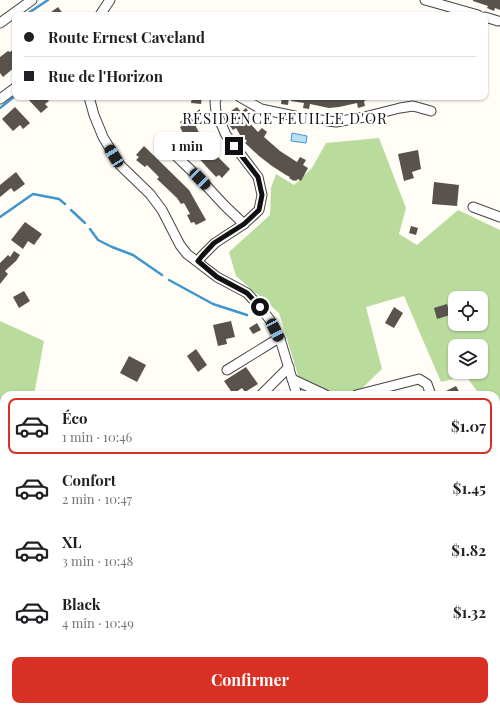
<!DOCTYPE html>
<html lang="fr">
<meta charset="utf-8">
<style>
body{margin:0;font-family:"Playfair Display",serif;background:#f2f2f2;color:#202124;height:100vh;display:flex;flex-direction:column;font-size:15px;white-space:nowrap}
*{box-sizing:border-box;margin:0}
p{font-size:13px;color:#757577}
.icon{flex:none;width:22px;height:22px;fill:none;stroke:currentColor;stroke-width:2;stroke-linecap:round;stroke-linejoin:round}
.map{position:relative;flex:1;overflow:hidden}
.side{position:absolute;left:0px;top:391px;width:500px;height:320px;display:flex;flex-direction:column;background:#fff;border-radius:12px 12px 0 0;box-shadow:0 1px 3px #0004}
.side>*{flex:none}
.hud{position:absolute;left:12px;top:12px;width:476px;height:88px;border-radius:8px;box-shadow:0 1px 3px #0004;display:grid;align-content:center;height:88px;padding:0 12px;background:#fff}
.buttons{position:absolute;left:448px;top:291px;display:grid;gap:8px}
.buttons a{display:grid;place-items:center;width:40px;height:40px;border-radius:8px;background:#fff;box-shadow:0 1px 3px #0004;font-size:20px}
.end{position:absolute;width:18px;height:18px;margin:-9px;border:5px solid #111;background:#fff;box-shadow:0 0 0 2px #fff}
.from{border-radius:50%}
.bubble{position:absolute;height:28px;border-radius:8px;background:#fff;box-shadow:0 1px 3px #0004;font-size:13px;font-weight:700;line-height:28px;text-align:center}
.car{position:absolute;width:12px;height:24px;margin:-12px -6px;border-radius:5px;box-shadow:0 0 3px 1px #0007;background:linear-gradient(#222 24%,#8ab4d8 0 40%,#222 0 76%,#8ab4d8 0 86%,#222 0)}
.hud b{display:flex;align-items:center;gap:14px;height:38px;font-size:15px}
.hud b+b{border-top:1px solid #e0e0e0}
.hud i{width:10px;height:10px;background:#202124}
ul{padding:7px 0 0;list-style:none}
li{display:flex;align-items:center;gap:12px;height:56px;margin:0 8px 6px;padding:0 4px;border:2px solid transparent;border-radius:8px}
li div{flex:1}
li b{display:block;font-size:15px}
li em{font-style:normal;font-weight:700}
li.selected{border-color:#d93025}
li>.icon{width:36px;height:36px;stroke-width:1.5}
.button{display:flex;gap:8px;margin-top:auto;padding:8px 12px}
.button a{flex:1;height:46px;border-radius:8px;background:#d93025;color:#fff;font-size:16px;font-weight:700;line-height:46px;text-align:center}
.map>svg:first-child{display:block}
.green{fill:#d5ebbd}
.forest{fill:#b9dc9c;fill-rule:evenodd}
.water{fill:#b9e0f7;stroke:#3f96cf}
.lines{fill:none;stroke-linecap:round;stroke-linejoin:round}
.stream{stroke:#3f96cf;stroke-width:2.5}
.building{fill:#5a524d}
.minor-casing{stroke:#444;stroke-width:11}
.minor{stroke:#fff;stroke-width:9}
.route{stroke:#111;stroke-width:5}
.labels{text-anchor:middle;stroke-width:4;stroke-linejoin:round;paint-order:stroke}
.neighbourhood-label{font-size:15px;letter-spacing:1px;fill:#111;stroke:#fff}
</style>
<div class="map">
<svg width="500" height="711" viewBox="0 0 500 711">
<rect width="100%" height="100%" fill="#fffdf5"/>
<!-- green -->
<g class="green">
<path d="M0,516H4V593L0,591Z"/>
<path d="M4,657V707H190L193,711H0V667Z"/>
</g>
<!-- forest -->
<g class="forest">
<path d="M379,138L406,208L399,234L417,245L458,210L500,230V711H464L466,707H496V395H480L466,376L441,382L404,296L366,307L382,369L355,395H304L279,313L236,276L229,252L270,215L271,188L276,174L294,185L312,168L326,143ZM455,298H481V324H455ZM455,346H481V372H455Z"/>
<path d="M0,321L44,341L34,395H4V516H0Z"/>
<path d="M0,591L4,593V657L0,667Z"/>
<path d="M235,707H340L352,711H231Z"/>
</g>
<!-- water -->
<path class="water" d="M292,133L307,136L306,143L291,141Z"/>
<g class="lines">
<!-- stream -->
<g class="stream">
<path d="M27,14L48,0"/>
<path d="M0,108L15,96"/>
<path d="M71,210L85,223"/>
<path d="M0,217L33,194L59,199L65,204"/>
<path d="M90,229L98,240L112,247L133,255L162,275"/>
<path d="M169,280L213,304L247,315"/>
<path d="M287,392L288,395"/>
</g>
</g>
<!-- building -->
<g class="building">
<path d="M473,0H500V10L495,8L494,11L487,8L488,6L473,1Z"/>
<path d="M58,7L64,15H47Z"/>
<path d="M15,48V67L3,77L0,73V57L8,51L10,52Z"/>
<path d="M26,97H45L49,101L45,104L48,107L41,113Z"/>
<path d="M192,97H202L201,104L191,103Z"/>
<path d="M282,97H289L288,105L281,104Z"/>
<path d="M291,97H369V99L364,101L365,106L358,108L357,103L339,107L329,108L310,104L309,109L303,108L304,103L291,101Z"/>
<path d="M15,107L30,123L23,129L20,125L13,131L2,119Z"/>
<path d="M237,107L241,112L246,108L250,114L245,118L258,132L262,128L267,132L264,137L280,151L297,162L300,157L306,160L303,165L308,168L301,181L298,179L296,181L294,180V181L289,178L290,177L286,175L272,166L259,156L245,143L247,141L240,135L236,128L233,130L226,121L228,119L225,115Z"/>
<path d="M191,117L205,144L230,169L222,178L219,175L216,177L194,153L191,147L193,146L187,134L184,135L180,127L182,126L180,122Z"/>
<path d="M144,146L189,190L206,220L196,225L194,222L191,223L187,215L190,214L184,203L181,204L177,198L157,179L159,177L147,165L145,167L136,160L139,157L136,155Z"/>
<path d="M418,150L421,169L412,172L414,178L404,181L398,154Z"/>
<path d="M16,172L25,184L14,192L11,188L0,197V185Z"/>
<path d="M434,182L459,185L457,206L432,204Z"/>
<path d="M25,222L42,234L34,245L28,241L23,249L11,240Z"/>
<path d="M411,226L418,228L416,235L409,233Z"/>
<path d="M14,251L20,255L16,261L5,271L8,274L0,284V263L8,255L10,257Z"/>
<path d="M24,291L30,301L19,308L13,297Z"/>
<path d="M447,304L450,315L437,319L434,308Z"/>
<path d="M394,307L403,313L394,328L385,323Z"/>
<path d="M231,321L235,337L226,339L227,344L218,346L213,325Z"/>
<path d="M257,323L261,330L253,334L249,328Z"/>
<path d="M196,349L207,365L198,372L187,356Z"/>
<path d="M129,356L146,365L137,382L120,373Z"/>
<path d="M246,367L258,384L245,392L242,388L233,394L224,381Z"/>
<path d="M456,386L461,395H438Z"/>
</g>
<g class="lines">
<!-- minor casing -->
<g class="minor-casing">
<g id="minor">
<path d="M425,0L478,15"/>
<path d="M100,15L110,0"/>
<path d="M485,17L498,21"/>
<path d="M0,23L32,0"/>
<path d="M89,97L94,115L103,137L120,165L150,194L162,210L180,245L187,254L217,277L247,293L260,307L270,320L280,339L297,395"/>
<path d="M240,97L261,109L299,117L336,122L364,117L400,108L413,106L431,111"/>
<path d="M0,99L15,88"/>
<path d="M170,150L200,179L225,206L244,224"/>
<path d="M473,207L500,217"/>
<path d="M198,261L202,256L215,243L244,224L259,210L262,195L258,177L226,135L216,112L215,102L217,97"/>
<path d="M227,370L274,341L280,339"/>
<path d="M292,379L326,395"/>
<path d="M261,395L289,367"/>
<path d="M356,395L419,379L427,384L431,395"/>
<path d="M220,711L223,707"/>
</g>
</g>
<!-- minor -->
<use href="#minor" class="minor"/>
</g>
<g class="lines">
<!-- route -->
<path class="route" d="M234,146L258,177L262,195L259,210L244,224L214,243L202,256L198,261L217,277L247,293L260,307"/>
</g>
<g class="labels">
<!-- neighbourhood labels -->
<g class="neighbourhood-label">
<text x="285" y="124">RÉSIDENCE FEUILLE D'OR</text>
</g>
</g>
</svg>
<div class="buttons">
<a><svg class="icon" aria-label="locate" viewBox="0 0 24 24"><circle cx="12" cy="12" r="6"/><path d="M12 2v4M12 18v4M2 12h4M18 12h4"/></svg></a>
<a><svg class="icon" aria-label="layers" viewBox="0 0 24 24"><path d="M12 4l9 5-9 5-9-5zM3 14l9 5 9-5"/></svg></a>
</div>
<i class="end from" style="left:260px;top:307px"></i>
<i class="end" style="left:234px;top:146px"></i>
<div class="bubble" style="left:154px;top:132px;width:66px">1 min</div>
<i class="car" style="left:114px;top:156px;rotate:329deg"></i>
<i class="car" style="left:200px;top:179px;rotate:136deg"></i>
<i class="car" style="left:275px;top:330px;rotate:154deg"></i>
<div class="hud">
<b><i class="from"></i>Route Ernest Caveland</b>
<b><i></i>Rue de l'Horizon</b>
</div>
<section class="side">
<ul>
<li class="selected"><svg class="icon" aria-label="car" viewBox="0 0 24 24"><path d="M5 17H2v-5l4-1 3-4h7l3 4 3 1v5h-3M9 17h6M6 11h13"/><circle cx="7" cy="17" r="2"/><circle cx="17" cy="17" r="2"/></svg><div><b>Éco</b><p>1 min · 10:46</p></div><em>$1.07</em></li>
<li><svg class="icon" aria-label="car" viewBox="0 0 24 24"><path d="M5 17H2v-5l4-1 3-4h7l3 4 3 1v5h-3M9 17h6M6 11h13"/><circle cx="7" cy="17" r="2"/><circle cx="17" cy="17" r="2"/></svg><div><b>Confort</b><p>2 min · 10:47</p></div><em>$1.45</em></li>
<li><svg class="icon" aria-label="car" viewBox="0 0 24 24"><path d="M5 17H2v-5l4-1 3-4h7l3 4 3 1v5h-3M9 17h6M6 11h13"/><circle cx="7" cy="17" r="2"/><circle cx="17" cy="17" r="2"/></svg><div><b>XL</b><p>3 min · 10:48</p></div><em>$1.82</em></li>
<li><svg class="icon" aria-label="car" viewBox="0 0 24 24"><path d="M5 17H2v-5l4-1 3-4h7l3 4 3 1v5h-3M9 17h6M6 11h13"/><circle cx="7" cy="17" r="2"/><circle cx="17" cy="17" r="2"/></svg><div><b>Black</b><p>4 min · 10:49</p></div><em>$1.32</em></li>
</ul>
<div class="button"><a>Confirmer</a></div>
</section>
</div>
